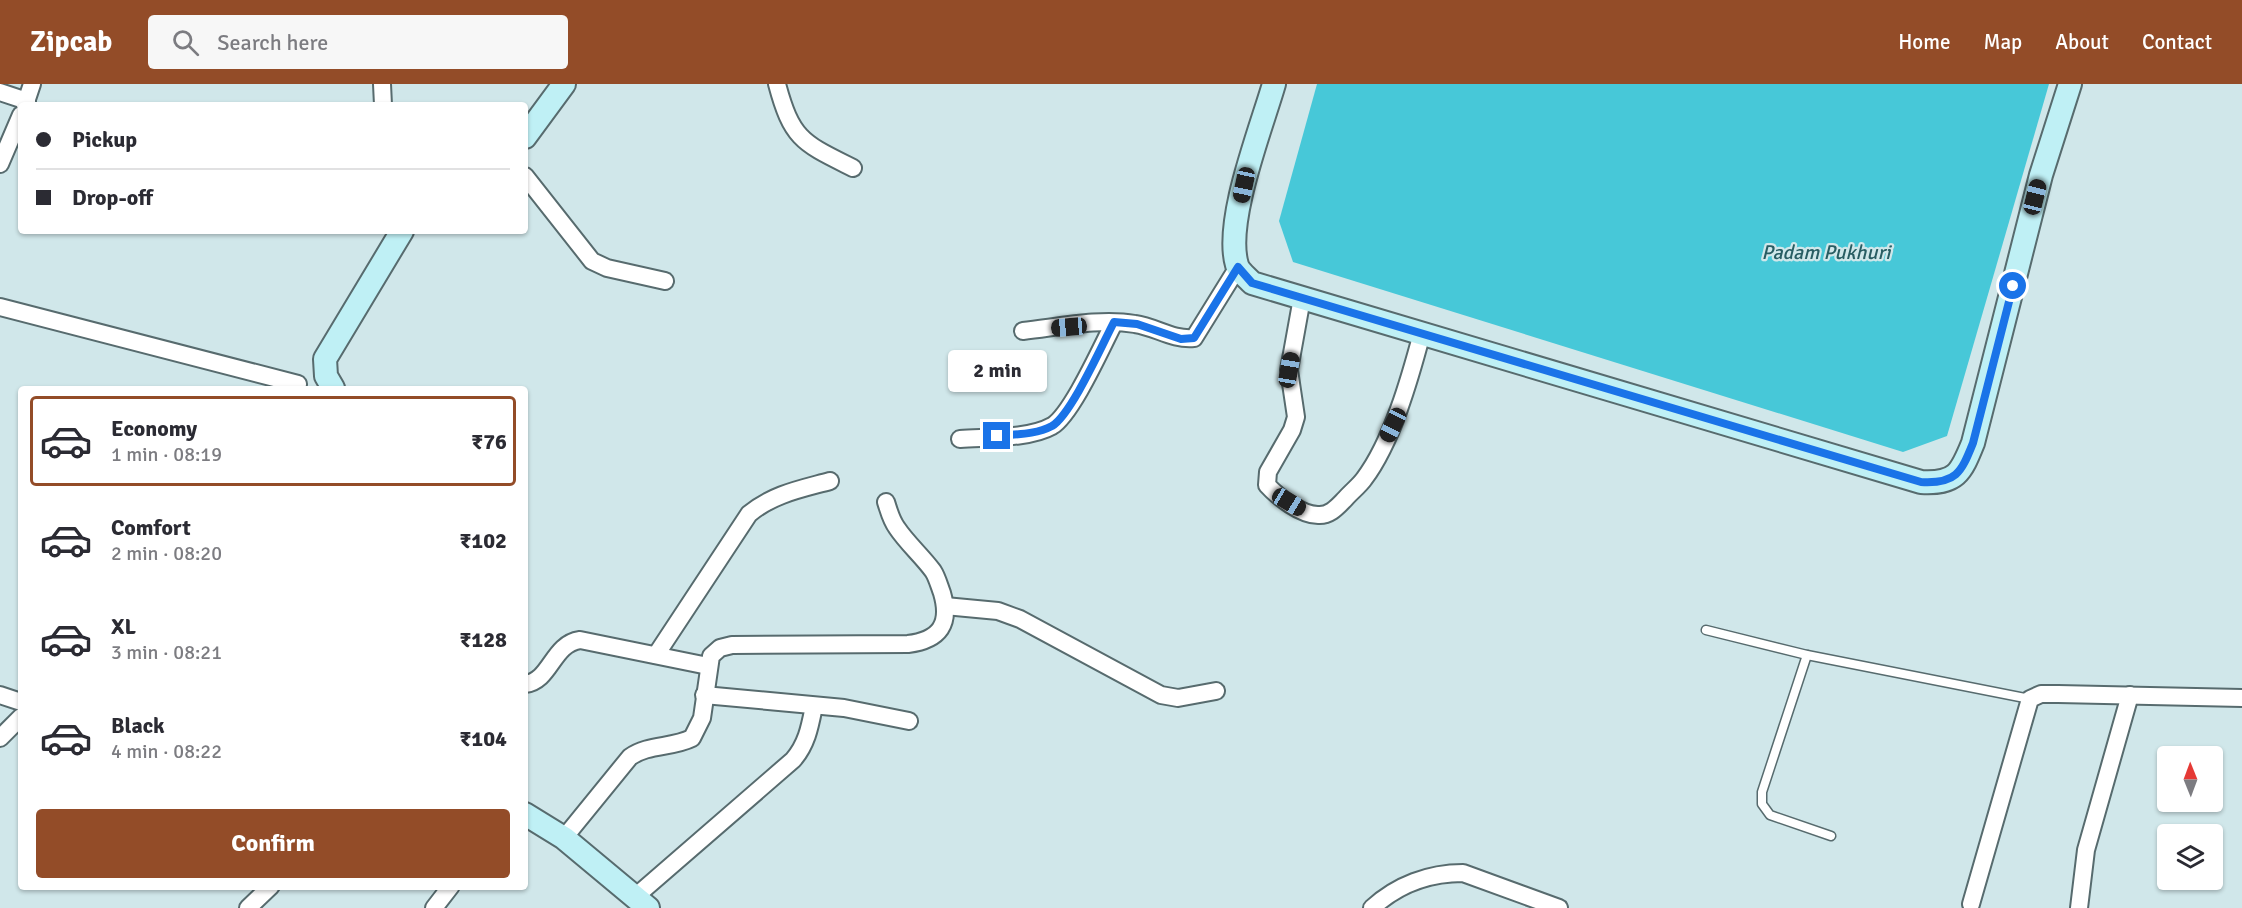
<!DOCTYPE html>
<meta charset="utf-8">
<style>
body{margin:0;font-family:Signika,sans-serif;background:#f7f7f7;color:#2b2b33;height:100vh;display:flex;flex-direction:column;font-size:22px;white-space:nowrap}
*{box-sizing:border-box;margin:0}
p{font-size:20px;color:#7c7c81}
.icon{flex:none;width:33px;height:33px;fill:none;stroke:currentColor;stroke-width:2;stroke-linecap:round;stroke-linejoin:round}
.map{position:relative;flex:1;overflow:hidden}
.details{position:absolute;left:18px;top:302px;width:510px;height:504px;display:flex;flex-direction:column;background:#fff;border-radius:6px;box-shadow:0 2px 4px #0004}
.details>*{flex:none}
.top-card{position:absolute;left:18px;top:18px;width:510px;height:132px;border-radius:6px;box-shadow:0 2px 4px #0004;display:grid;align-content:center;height:132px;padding:0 18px;background:#fff}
.needle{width:39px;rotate:359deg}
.fabs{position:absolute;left:2157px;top:662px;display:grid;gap:12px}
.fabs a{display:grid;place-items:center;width:66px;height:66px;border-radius:6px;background:#fff;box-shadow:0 2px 4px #0004;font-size:30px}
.end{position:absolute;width:27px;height:27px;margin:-14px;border:8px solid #1a73e8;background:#fff;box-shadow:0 0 0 3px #fff}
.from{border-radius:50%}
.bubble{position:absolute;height:42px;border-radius:6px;background:#fff;box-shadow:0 2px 4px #0004;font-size:20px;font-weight:800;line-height:42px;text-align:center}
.car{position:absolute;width:18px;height:36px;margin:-18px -9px;border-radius:8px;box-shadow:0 0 4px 2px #0007;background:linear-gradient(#222 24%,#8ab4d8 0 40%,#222 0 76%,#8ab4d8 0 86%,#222 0)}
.top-card b{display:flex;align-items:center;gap:21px;height:57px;font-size:22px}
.top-card b+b{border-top:2px solid #e1e1e2}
.top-card i{width:15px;height:15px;background:#2b2b33}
ul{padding:10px 0 0;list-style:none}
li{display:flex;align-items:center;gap:18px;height:90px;margin:0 12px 9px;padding:0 6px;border:3px solid transparent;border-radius:6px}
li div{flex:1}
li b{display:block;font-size:22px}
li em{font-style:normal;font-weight:800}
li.on{border-color:#934c28}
li>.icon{width:54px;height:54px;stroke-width:1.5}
.action{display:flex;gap:12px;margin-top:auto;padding:12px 18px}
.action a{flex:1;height:69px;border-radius:6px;background:#934c28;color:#fff;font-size:24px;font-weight:800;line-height:69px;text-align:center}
header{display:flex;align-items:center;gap:36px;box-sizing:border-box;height:84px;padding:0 30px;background:#934c28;color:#fff}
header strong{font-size:28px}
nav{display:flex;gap:33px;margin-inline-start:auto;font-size:21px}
.search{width:420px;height:54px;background:#f7f7f7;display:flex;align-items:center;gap:15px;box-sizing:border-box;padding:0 21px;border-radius:6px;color:#7c7c81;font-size:22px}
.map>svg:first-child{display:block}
.water{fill:#47c8d8}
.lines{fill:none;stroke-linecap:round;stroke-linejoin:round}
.lane-casing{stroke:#576b6e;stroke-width:11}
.street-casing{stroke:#576b6e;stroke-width:20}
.secondary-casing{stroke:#576b6e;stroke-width:26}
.lane{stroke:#fff;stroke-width:8}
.street{stroke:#fff;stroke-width:16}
.secondary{stroke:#bff0f5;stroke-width:22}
.route{stroke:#1a73e8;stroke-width:8}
.labels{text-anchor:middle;stroke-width:4.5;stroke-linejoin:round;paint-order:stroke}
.water-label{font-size:20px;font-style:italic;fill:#285d63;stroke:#d0e7ea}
</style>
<header>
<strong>Zipcab</strong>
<div class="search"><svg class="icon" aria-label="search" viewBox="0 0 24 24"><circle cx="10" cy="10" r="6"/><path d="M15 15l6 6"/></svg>Search here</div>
<nav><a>Home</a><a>Map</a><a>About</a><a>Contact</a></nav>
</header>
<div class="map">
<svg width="2242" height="824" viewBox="0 0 2242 824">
<rect width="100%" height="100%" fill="#d0e7ea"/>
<!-- water -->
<path class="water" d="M1317,0H2049L1947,352L1903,368L1293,178L1279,137Z"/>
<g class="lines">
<!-- lane casing -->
<g class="lane-casing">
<g id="lane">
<path d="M1706,546L1807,571L2030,615"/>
<path d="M1807,571L1762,708V720L1770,731L1831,752"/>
</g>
</g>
<!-- street casing -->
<g class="street-casing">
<g id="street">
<path d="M382,0L383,21"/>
<path d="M777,0C792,56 803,59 853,84"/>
<path d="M0,8L27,17"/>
<path d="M25,21L32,0"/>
<path d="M0,80L21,31"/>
<path d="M525,92L592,177L607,184L665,197"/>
<path d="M1302,214L1289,286L1296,333L1292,346L1268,388L1267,401C1278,413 1301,431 1318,431C1330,432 1338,422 1345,415C1351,408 1359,402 1364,395C1392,358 1410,294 1422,249"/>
<path d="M0,223L298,300"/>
<path d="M1023,247C1059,243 1100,234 1135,240C1156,243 1172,256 1194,254L1238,183"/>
<path d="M960,355C987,353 1029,355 1052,342C1072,330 1102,262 1114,239"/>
<path d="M945,522L998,527L1020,535L1161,611L1178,614L1216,607"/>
<path d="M656,571L749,430C773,410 801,405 830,397"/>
<path d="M525,600C551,597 552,560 580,556L708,582"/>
<path d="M0,611L21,618"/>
<path d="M704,611L844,624L909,637"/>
<path d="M0,654L21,633"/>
<path d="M564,754L630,673C648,660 672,664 692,654L702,634L711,572L720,564L732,561L908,560C940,556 951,540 942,509C939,501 937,493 933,487C922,472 907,459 897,444C891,436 889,427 886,418"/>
<path d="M635,813L793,676C807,660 810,642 814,622"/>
<path d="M1971,820L2030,615L2041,610H2058L2242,614"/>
<path d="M248,824L271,802"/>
<path d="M434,824L451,802"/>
<path d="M1372,824C1397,801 1429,789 1463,789L1559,824"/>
<path d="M2079,824L2086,766L2130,611"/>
</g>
</g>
<!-- secondary casing -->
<g class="secondary-casing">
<g id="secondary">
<path d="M1274,0C1261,45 1224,138 1237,181C1239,188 1247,193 1252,199L1921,398C1956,400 1961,389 1973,359L2041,91L2070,0"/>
<path d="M525,53L564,0"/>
<path d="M333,304L326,292L325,275L402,147"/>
<path d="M525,730L564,754L648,824"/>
</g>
</g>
<!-- lane -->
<use href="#lane" class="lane"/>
<!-- street -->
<use href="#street" class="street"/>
<!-- secondary -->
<use href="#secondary" class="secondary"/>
</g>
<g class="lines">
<!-- route -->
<path class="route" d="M997,352C1015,350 1035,351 1052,342C1071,331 1102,261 1114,238L1137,240L1181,255L1194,254L1238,183L1252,199L1921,398C1956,400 1961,389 1973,359L2013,202"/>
</g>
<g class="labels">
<!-- water labels -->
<g class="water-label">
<text x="1826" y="175">Padam Pukhuri</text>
</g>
</g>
</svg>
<div class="fabs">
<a><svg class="needle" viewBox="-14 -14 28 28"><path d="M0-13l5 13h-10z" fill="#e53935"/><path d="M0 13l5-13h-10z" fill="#7c7c81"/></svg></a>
<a><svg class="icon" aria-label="layers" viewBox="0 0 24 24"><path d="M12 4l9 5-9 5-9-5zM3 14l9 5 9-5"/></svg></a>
</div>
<i class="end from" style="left:2013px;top:202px"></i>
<i class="end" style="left:997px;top:352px"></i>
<div class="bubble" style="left:948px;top:266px;width:99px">2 min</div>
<i class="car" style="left:1244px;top:101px;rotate:192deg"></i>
<i class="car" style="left:2035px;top:113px;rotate:14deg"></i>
<i class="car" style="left:1069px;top:243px;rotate:265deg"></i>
<i class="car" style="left:1289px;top:286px;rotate:10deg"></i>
<i class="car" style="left:1393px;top:341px;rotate:206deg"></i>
<i class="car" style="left:1289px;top:418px;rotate:121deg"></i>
<div class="top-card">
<b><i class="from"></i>Pickup</b>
<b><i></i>Drop-off</b>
</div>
<section class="details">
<ul>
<li class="on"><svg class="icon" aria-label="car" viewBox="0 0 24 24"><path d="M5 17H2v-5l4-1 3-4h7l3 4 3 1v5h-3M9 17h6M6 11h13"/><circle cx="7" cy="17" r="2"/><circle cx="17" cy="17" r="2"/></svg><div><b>Economy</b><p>1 min · 08:19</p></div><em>₹76</em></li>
<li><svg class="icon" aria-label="car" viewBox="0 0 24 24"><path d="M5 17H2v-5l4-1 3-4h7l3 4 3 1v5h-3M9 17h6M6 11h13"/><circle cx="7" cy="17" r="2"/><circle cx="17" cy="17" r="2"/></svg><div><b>Comfort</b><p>2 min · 08:20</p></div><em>₹102</em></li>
<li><svg class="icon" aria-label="car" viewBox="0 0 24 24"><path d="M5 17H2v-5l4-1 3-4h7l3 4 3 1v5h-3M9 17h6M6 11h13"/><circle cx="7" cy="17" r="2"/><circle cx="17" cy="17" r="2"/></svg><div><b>XL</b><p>3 min · 08:21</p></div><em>₹128</em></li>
<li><svg class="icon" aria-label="car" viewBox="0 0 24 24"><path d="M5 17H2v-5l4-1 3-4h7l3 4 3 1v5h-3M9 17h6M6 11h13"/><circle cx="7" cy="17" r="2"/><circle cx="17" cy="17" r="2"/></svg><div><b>Black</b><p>4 min · 08:22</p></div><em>₹104</em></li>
</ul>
<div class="action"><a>Confirm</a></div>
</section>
</div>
